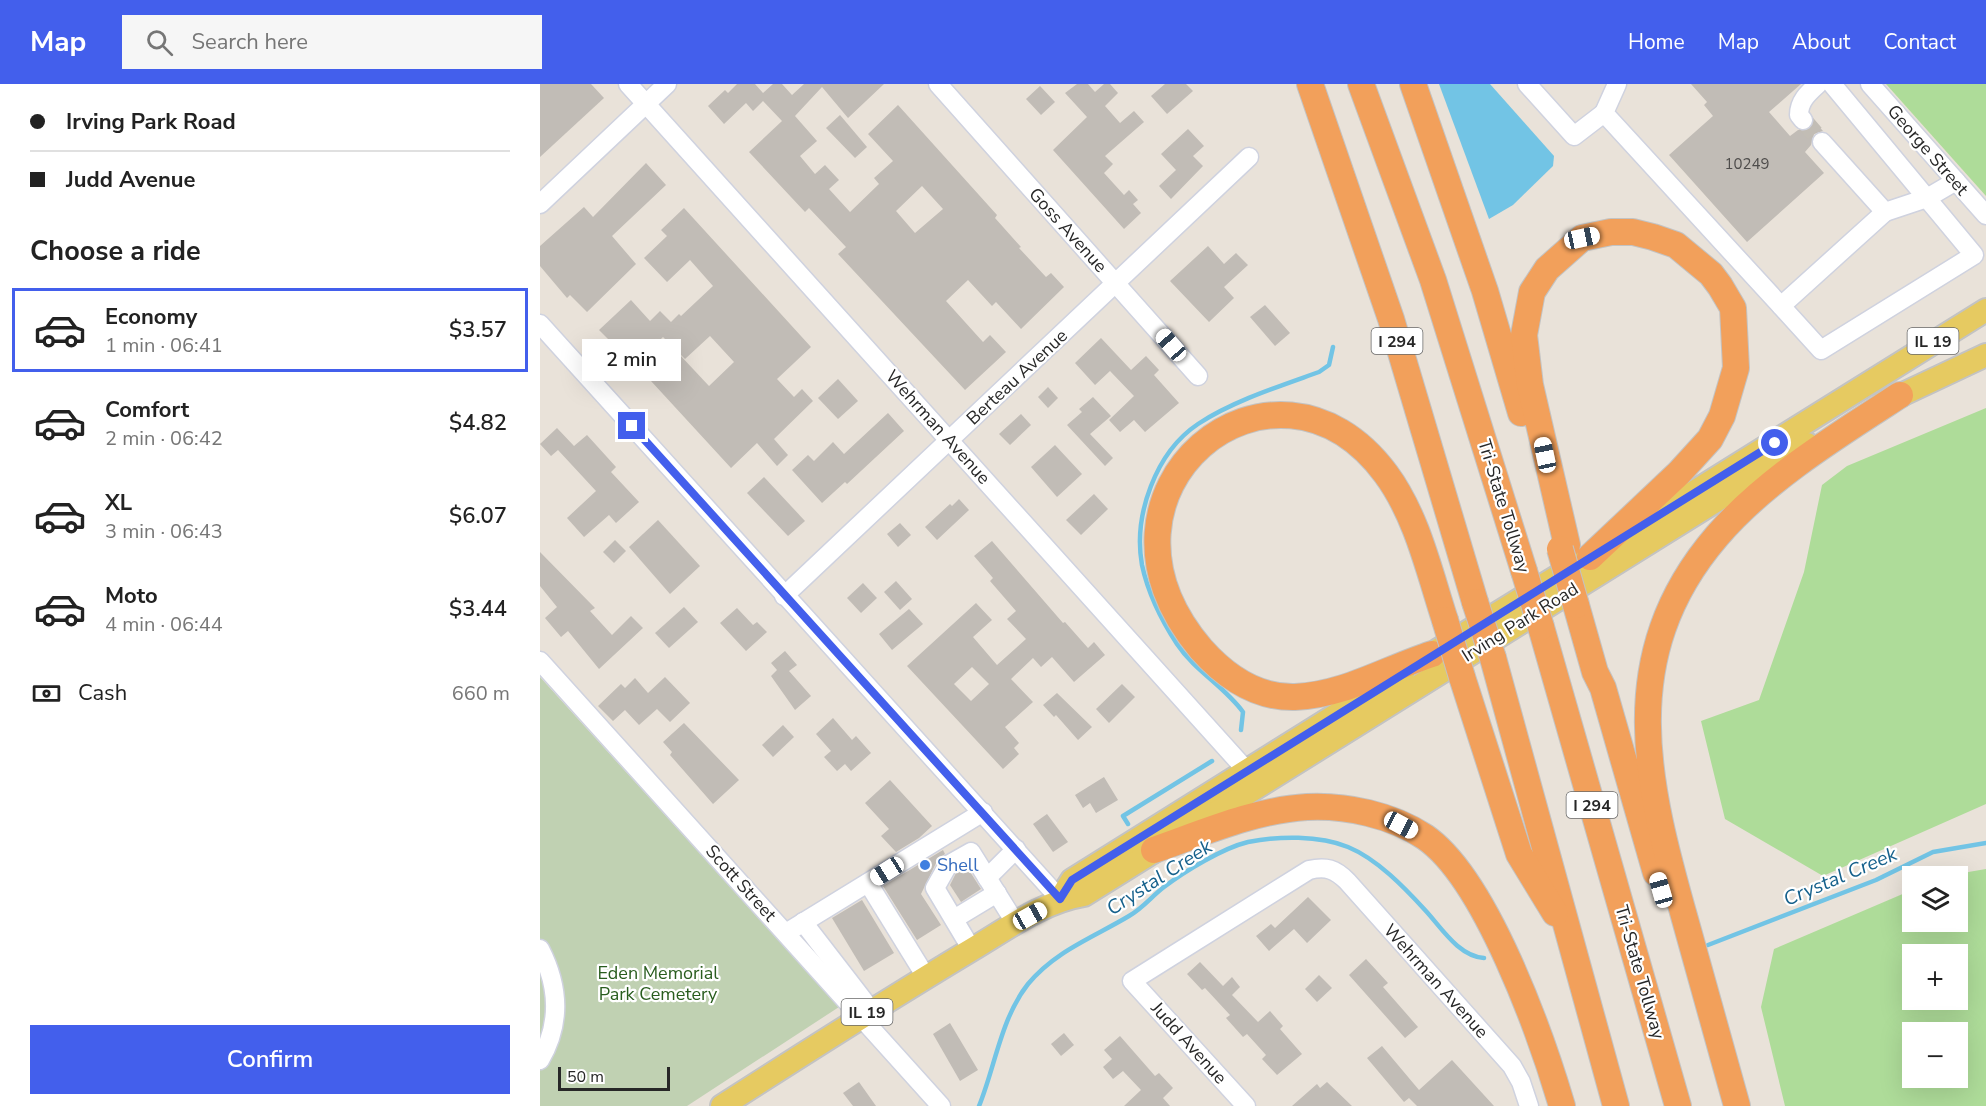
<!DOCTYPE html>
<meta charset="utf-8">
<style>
body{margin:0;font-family:"Nunito Sans",sans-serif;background:#f6f6f6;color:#222;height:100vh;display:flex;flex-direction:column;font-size:22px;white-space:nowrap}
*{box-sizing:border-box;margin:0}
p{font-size:20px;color:#767676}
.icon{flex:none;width:33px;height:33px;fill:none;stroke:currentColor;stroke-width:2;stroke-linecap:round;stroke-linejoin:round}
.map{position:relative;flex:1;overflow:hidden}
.details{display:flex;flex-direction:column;background:#fff;width:540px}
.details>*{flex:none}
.top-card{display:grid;align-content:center;height:132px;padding:0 30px;background:#fff}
.controls{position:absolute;left:1362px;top:782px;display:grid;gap:12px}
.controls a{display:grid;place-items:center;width:66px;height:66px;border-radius:0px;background:#fff;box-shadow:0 6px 24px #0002;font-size:30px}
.scale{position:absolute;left:18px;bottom:15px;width:112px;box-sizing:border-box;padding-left:6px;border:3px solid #272727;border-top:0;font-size:16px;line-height:21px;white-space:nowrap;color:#272727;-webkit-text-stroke:4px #fff;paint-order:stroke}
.end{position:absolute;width:27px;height:27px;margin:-14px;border:8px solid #435fec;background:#fff;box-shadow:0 0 0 3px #fff}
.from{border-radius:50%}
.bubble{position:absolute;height:42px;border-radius:0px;background:#fff;box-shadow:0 6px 24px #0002;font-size:20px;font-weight:600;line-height:42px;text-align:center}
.car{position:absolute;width:18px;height:36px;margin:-18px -9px;border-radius:8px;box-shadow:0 0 4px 2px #0007;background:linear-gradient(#fff 24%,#345 0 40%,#fff 0 76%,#345 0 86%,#fff 0)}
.top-card b{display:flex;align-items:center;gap:21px;height:57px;font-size:22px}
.top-card b+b{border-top:2px solid #e0e0e0}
.top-card i{width:15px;height:15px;background:#222}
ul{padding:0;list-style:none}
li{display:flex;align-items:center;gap:18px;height:84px;margin:0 12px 9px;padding:0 18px;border:3px solid transparent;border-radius:0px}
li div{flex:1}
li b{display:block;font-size:22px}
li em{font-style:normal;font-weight:600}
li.selected{border-color:#435fec}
li>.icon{width:54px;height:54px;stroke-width:1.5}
h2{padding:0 30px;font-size:27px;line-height:72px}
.pay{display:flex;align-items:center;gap:15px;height:66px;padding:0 30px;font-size:22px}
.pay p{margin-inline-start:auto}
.primary-button{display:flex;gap:12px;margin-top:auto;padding:12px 30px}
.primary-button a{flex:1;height:69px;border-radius:0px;background:#435fec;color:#fff;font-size:24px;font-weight:600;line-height:69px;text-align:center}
header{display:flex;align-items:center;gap:36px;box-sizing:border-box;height:84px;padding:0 30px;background:#435fec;color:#fff}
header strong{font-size:28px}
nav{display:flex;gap:33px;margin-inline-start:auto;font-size:21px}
.search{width:420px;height:54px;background:#f6f6f6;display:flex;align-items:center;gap:15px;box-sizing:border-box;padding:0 21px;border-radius:0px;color:#767676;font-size:22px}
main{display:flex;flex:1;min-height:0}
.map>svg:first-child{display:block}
.green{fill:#aedc99;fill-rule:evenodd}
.cemetery{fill:#c0d1b2}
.water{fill:#72c4e5}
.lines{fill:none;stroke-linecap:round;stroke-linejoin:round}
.stream{stroke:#72c4e5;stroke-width:4.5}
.building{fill:#c1bcb6;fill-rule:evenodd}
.minor-tunnel{stroke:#c2bdb5;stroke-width:18;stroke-dasharray:18 9;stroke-linecap:butt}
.minor-casing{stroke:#cfd2df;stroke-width:21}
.major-casing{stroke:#c3c3c3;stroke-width:26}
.highway-casing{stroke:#c3c3c3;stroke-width:28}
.minor{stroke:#fff;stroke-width:18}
.major{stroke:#e6ca61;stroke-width:22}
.highway{stroke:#f2a05b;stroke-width:26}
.highway-bridge-casing{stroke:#c3c3c3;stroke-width:28;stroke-linecap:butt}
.highway-bridge{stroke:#f2a05b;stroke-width:26}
.route{stroke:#435fec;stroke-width:8}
.shop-dot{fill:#3f7fe0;stroke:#fff;stroke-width:2}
.labels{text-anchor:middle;stroke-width:4.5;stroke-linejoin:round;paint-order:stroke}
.number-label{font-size:15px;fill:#4e4c4b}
.shield{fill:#fff;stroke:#686868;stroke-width:1.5}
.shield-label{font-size:16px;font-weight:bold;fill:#272727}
.street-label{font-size:18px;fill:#272727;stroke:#fff}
.shop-label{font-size:18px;fill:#366cbe;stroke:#fff;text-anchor:start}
.park-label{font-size:18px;fill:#295d1e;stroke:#fff}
.water-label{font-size:20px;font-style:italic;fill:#16618c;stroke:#fff}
</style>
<header>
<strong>Map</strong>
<div class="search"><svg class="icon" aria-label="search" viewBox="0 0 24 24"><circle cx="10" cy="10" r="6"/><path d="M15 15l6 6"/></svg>Search here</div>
<nav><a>Home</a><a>Map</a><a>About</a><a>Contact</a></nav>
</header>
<main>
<section class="details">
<div class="top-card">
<b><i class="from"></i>Irving Park Road</b>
<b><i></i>Judd Avenue</b>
</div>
<h2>Choose a ride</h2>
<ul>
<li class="selected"><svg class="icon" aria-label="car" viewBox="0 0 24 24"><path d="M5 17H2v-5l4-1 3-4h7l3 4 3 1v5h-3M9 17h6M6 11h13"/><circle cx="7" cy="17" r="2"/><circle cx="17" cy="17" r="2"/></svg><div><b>Economy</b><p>1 min · 06:41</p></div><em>$3.57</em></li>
<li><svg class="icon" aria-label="car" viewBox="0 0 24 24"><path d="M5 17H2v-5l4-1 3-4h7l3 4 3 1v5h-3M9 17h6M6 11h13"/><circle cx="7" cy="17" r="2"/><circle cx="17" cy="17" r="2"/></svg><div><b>Comfort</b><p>2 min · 06:42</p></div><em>$4.82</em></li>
<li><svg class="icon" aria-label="car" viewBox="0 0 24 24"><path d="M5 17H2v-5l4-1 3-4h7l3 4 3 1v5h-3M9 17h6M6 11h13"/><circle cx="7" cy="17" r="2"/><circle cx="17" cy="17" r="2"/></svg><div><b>XL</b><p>3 min · 06:43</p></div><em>$6.07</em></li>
<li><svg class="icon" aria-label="car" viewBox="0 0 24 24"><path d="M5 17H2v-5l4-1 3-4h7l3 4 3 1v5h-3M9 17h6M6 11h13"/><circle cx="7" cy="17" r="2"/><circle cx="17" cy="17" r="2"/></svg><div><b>Moto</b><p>4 min · 06:44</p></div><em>$3.44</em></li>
</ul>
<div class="pay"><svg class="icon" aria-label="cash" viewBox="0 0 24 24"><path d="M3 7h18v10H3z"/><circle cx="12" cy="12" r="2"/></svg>Cash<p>660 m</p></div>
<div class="primary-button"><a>Confirm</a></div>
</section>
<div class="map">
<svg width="1446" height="1022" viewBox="0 0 1446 1022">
<rect width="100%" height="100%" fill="#e9e2d9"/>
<!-- green -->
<g class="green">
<path d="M1346,0H1446V112Z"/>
<path d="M1446,324V720L1283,792L1185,735L1161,637L1219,616L1264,488L1282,401L1307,382Z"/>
<path d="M1446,785V1022H1245L1221,923L1234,865L1372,806V837H1418V792H1405ZM1372,870H1418V915H1372ZM1372,948H1418V993H1372Z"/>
</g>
<!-- cemetery -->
<path class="cemetery" d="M0,593L299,923L147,1022H0Z"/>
<!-- water -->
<path class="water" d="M899,0H950L1014,72L1013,82L973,121L949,135Z"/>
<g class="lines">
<!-- stream -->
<g class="stream">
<path d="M701,646L703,628C684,602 655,587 637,560C622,537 608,509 602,481C593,431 616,368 658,340C693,317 740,302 779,288L789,281L793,263"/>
<path d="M588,740L583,732L672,677"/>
<path d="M1168,861L1336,796L1393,768L1446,759"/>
<path d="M439,1022C455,983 461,934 488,900C515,867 554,853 589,832C603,824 612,812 624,803C645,787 683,764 708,758C738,752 779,751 808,763C837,775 864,803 885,826C901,843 918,872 944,874"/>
</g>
</g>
<!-- building -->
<g class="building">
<path d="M0,0H51L64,14L0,73Z"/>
<path d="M197,0H215L223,9L233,0H242L252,11L264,0H344L308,34L282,3L255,32L277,57L260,72L275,90L285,81L299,96L289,105L310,128L339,100L334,94L353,77L328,50L358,21L457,131L455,134L481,163L479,164L506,193L511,189L524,203L481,245L456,218L452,222L428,196L406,217L443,258L450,251L466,268L425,306L298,170L306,163L269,124L265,128L209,68L242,37L223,17L213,27L206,19L184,40L168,22L185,6L188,9ZM382,102L403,125L375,149L356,127Z"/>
<path d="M537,0H548L555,8L564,0H570L578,9L565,22L580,39L594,27L604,38L565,72L573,80L564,89L584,111L589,106L598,116L593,120L601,129L584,145L513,66L547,33L525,9Z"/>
<path d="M625,0H646L653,7L627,30L611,12Z"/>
<path d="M1151,0H1261L1229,28L1250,52L1258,46L1270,45L1274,37L1283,47L1274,50L1271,61L1265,68L1284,89L1207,158L1129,71L1173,32L1164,21L1167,18Z"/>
<path d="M500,2L515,18L501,31L486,15Z"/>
<path d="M300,31L327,63L315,74L286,44Z"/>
<path d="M648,45L664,62L653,72L663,82L631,115L619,102L636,86L621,70Z"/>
<path d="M106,79L126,101L72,152L96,180L47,228L30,211L27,214L0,182V162L44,123L53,133Z"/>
<path d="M144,124L271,263L237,295L254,313L262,305L273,317L234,355L248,371L237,382L217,359L191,384L111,297L139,270L169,302L194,278L170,252L145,275L123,253L94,281L59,246L91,216L110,237L120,227L131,238L139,230L141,232L173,202L150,176L127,198L104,174L127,152L121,146Z"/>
<path d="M668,162L684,180L696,169L708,181L684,203L694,214L669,238L630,197Z"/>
<path d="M725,221L750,249L735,262L710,233Z"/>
<path d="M561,254L591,286L606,272L619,286L614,291L639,319L605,348L594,336L580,348L569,336L594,312L570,287L555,301L535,279Z"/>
<path d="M298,295L318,317L298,335L278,314Z"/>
<path d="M508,303L518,314L508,324L498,313Z"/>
<path d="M553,313L571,332L550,350L573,374L565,382L527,341L542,328L539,325Z"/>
<path d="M348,329L364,347L307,400L305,398L282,419L252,386L268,371L274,377L293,358L304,370Z"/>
<path d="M481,330L491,341L470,361L459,350Z"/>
<path d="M17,344L34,362L47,351L76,383L71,388L99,418L76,439L69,431L44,453L27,434L56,407L18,366L11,372L0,360Z"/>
<path d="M515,361L542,390L517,413L491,383Z"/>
<path d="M224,393L265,437L248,452L207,409Z"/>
<path d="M554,410L568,425L541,451L526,436Z"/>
<path d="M419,415L429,426L397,456L385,443L410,420L412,422Z"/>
<path d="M118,436L160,482L130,510L89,463Z"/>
<path d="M360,439L371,451L358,463L347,450Z"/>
<path d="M75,456L86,467L74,479L63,468Z"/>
<path d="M452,457L523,539L525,538L548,564L554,558L565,571L534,598L512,573L501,583L493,574L471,595L493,618L465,643L479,659L474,664L479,670L463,685L367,582L436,519L452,536L433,553L457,581L486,555L467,535L476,527L450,497L453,494L434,472ZM432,583L449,600L431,617L414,600Z"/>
<path d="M0,468L55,524L50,527L72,551L91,532L103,544L59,585L28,547L21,553L5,534L17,523L0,502Z"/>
<path d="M356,497L372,515L360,526L344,508Z"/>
<path d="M323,499L337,514L321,529L307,514Z"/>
<path d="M144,523L158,538L129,564L115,549Z"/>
<path d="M197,524L213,541L217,538L227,548L206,567L180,539Z"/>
<path d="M369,525L383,540L352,566L339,550Z"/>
<path d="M245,567L257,581L249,587L271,612L255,626L231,592L237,586L231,579Z"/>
<path d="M125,593L150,619L130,638L117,625L99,641L85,626L73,637L58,622L81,600L85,604L95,594L108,609Z"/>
<path d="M582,600L595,613L569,639L556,625Z"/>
<path d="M517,609L552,643L538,656L516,631L514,633L503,621Z"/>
<path d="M293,634L312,656L316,652L331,669L311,687L305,680L297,687L284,673L291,667L276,650Z"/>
<path d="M144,639L199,696L173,720L130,671L132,668L123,658Z"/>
<path d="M243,641L254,653L233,673L222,661Z"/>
<path d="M564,693L578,716L556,729L550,719L543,724L535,711Z"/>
<path d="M350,696L392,742L379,754L356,768L341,752L349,745L325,719Z"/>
<path d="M507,730L528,758L513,768L493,740Z"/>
<path d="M403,766L405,770L398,775L381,810L401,841L377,856L343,802Z"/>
<path d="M427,783L441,805L421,818L410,801L416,789Z"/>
<path d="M768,813L791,836L767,859L754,845L729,867L716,852L731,840L735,844Z"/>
<path d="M322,816L354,869L324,887L292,834Z"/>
<path d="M826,875L848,899L843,903L878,943L865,954L809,891Z"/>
<path d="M660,878L683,902L692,893L700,903L692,911L718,938L730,927L743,942L740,945L762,970L737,991L722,975L726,971L707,950L703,953L686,934L690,931L665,904L662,906L647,890Z"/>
<path d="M779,891L792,904L777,918L765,905Z"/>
<path d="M410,939L438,986L420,997L393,950Z"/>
<path d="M524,949L534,961L521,972L511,960Z"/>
<path d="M580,952L615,992L619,989L633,1004L623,1014L630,1022H584L601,1006L583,987L573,995L563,983L572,975L564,966Z"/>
<path d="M842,962L879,1006L912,976L954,1022H877L869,1014L864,1018L827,974Z"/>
<path d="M319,998L336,1022H313L303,1009Z"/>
<path d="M787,998L812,1022H752L777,1000L780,1004Z"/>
</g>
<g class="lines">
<!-- minor-tunnel -->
<path class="minor-tunnel" d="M1263,36L1282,58"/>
<!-- minor casing -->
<g class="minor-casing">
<g id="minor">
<path d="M88,0L707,687"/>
<path d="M398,0L658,292"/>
<path d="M987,0L1034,52L1064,29"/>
<path d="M1077,0L1064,29L1241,222"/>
<path d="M1292,0L1434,171L1281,266L1241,222L1345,128"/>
<path d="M1330,0L1446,131"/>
<path d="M1263,36L1259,31C1259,17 1268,9 1278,0"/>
<path d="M1282,58L1345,128L1387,114L1416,97"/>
<path d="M0,120L127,0"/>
<path d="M0,240L520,815"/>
<path d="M244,512L709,73"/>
<path d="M0,577L401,1022"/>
<path d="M447,794L476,765"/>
<path d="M328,799L386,893"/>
<path d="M414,835L457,809"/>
<path d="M263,838L331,926"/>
<path d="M246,849L443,728"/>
<path d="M0,865C19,902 21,940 0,976"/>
<path d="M432,866L395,804L408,781L431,768L476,840"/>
<path d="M706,1022L592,897L769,786C786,782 795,785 807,797L972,982L981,998L989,1022"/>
</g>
</g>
<!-- major casing -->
<g class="major-casing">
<g id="major">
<path d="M1344,319L1446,271"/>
<path d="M1077,456L1446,226"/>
<path d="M898,566L1041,478"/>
<path d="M520,815L532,796L863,589"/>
<path d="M182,1022C263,970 343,919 426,869C464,847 501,818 544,811L1267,360"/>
</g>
</g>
<!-- highway casing -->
<g class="highway-casing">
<g id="highway">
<path d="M770,0L851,235L935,518"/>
<path d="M821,0L893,196L984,487"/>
<path d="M873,0L945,207L981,329"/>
<path d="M1027,461L990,301L984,251L992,208L1007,185L1042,154L1071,148H1093L1113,153L1136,161L1171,190L1180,202L1193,224L1196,284L1182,332L1170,355L1139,389L1050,473"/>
<path d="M1036,521L1055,588L1063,604L1116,789"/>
<path d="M1001,543L1138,1022"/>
<path d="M892,570C846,585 804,611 755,613C717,614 685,592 661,565C527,407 734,239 846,390C877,432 889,487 905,536"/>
<path d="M953,574L1076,1022"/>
<path d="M922,593L979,770L1015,829"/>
<path d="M614,766C663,749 715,726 767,723C806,721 852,731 885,753C946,795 1001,951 1022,1022"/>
<path d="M1197,1022C1180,961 1163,900 1146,839C1107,701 1073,573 1177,452C1225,396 1298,351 1360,311"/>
</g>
</g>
<!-- minor -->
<use href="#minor" class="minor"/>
<!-- major -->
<use href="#major" class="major"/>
<!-- highway -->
<use href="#highway" class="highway"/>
<!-- highway-bridge casing -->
<g class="highway-bridge-casing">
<g id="highway-bridge">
<path d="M1020,465L1036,521"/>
<path d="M984,487L1001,543"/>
<path d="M935,518L953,574"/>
<path d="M905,536L922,593"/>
</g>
</g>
<!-- highway-bridge -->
<use href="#highway-bridge" class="highway-bridge"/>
</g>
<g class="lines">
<!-- route -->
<path class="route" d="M92,342L520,815L532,796L1235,359"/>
</g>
<!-- markers -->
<circle class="shop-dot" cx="385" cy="781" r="6"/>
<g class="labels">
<!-- number labels -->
<g class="number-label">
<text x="1207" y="85">10249</text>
</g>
<!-- shield labels -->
<g class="shield">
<rect x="831.5" y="244" width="51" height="26" rx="4.5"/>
<rect x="1367.5" y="244" width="51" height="26" rx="4.5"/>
<rect x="1026.5" y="708" width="51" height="26" rx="4.5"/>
<rect x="301.5" y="915" width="51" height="26" rx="4.5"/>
</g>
<g class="shield-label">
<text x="857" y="263">I 294</text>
<text x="1393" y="263">IL 19</text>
<text x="1052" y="727">I 294</text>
<text x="327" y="934">IL 19</text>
</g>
<!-- street labels -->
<g class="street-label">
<text transform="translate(1388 66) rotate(49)" y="6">George Street</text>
<text transform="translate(528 146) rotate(48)" y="6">Goss Avenue</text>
<text transform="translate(477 293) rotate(-43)" y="6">Berteau Avenue</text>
<text transform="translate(398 343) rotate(48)" y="6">Wehrman Avenue</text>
<text transform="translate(964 422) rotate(73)" y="6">Tri-State Tollway</text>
<text transform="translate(980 538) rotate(-32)" y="6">Irving Park Road</text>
<text transform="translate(201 799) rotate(48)" y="6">Scott Street</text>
<text transform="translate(1100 888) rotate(74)" y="6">Tri-State Tollway</text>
<text transform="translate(896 897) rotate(48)" y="6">Wehrman Avenue</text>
<text transform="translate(649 959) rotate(48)" y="6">Judd Avenue</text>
</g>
<!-- shop labels -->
<g class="shop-label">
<text x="397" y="787">Shell</text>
</g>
<!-- park labels -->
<g class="park-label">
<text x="118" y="895">Eden Memorial<tspan x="118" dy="21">Park Cemetery</tspan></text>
</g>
<!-- water labels -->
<g class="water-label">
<text transform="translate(1300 792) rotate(-23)" y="7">Crystal Creek</text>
<text transform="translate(619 793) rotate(-33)" y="7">Crystal Creek</text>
</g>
</g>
</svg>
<div class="controls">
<a><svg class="icon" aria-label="layers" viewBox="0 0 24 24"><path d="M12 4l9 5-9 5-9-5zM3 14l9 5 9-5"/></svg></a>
<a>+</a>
<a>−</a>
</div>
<div class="scale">50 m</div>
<i class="end from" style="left:1235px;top:359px"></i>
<i class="end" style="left:92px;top:342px"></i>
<div class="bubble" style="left:42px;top:255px;width:99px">2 min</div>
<i class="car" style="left:1042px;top:154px;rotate:78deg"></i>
<i class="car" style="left:631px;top:261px;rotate:319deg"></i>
<i class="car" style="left:1005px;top:371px;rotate:348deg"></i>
<i class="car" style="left:861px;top:741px;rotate:118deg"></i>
<i class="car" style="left:347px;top:787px;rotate:238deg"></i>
<i class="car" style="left:1121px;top:806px;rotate:344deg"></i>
<i class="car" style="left:490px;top:832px;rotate:61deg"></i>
</div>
</main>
